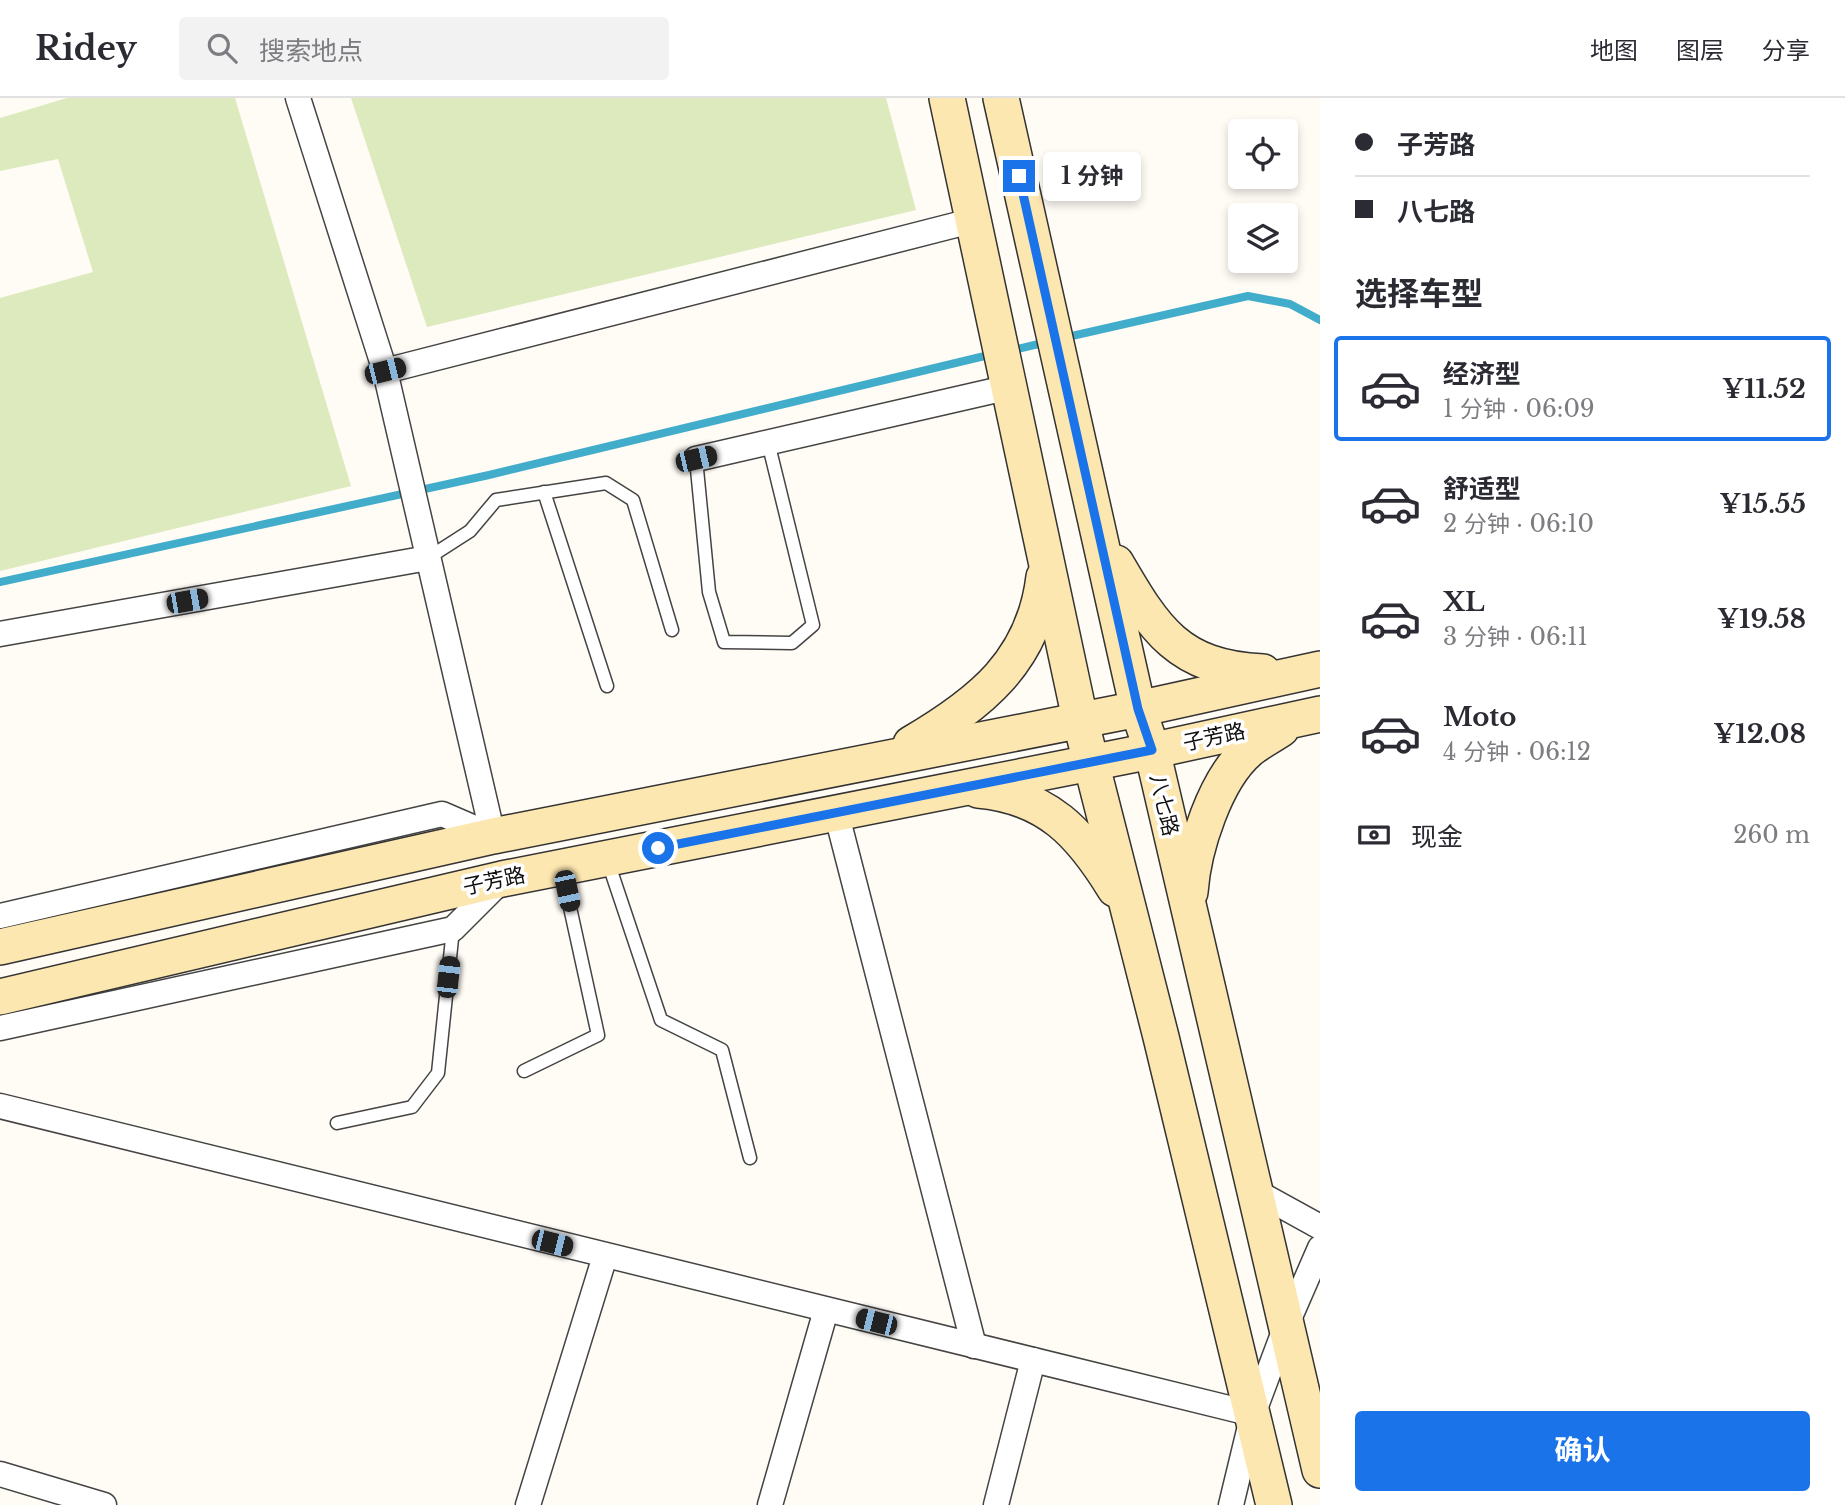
<!DOCTYPE html>
<html lang="zh">
<meta charset="utf-8">
<style>
body{margin:0;font-family:"Libre Baskerville","Noto Sans SC",serif;background:#f2f2f3;color:#2b2b33;height:100vh;display:flex;flex-direction:column;font-size:26px;white-space:nowrap}
*{box-sizing:border-box;margin:0}
p{font-size:23px;color:#7c7c81}
.icon{flex:none;width:38px;height:38px;fill:none;stroke:currentColor;stroke-width:2;stroke-linecap:round;stroke-linejoin:round}
.map{position:relative;flex:1;overflow:hidden}
.panel{display:flex;flex-direction:column;background:#fff;width:525px}
.panel>*{flex:none}
.top-card{display:grid;align-content:center;height:154px;padding:0 35px;background:#fff}
.buttons{position:absolute;left:1228px;top:21px;display:grid;gap:14px}
.buttons a{display:grid;place-items:center;width:70px;height:70px;border-radius:7px;background:#fff;box-shadow:0 4px 10px #0003;font-size:35px}
.end{position:absolute;width:32px;height:32px;margin:-16px;border:9px solid #1a73e8;background:#fff;box-shadow:0 0 0 4px #fff}
.from{border-radius:50%}
.bubble{position:absolute;height:49px;border-radius:7px;background:#fff;box-shadow:0 4px 10px #0003;font-size:23px;font-weight:700;line-height:49px;text-align:center}
.car{position:absolute;width:21px;height:42px;margin:-21px -10px;border-radius:9px;box-shadow:0 0 5px 2px #0007;background:linear-gradient(#222 24%,#8ab4d8 0 40%,#222 0 76%,#8ab4d8 0 86%,#222 0)}
.top-card b{display:flex;align-items:center;gap:24px;height:66px;font-size:26px}
.top-card b+b{border-top:2px solid #e1e1e2}
.top-card i{width:18px;height:18px;background:#2b2b33}
ul{padding:0;list-style:none}
li{display:flex;align-items:center;gap:21px;height:105px;margin:0 14px 10px;padding:0 21px;border:4px solid transparent;border-radius:7px}
li div{flex:1}
li b{display:block;font-size:26px}
li em{font-style:normal;font-weight:700}
li.on{border-color:#1a73e8}
li>.icon{width:63px;height:63px;stroke-width:1.5}
h2{padding:0 35px;font-size:32px;line-height:84px}
.pay{display:flex;align-items:center;gap:18px;height:77px;padding:0 35px;font-size:26px}
.pay p{margin-inline-start:auto}
.cta{display:flex;gap:14px;margin-top:auto;padding:14px 35px}
.cta a{flex:1;height:80px;border-radius:7px;background:#1a73e8;color:#fff;font-size:28px;font-weight:700;line-height:80px;text-align:center}
header{display:flex;align-items:center;gap:42px;box-sizing:border-box;height:98px;padding:0 35px;background:#fff;border-bottom:2px solid #e1e1e2}
header strong{font-size:33px}
nav{display:flex;gap:38px;margin-inline-start:auto;font-size:24px}
.search{width:490px;height:63px;background:#f2f2f3;display:flex;align-items:center;gap:18px;box-sizing:border-box;padding:0 24px;border-radius:7px;color:#7c7c81;font-size:26px}
main{display:flex;flex:1;min-height:0}
.map>svg:first-child{display:block}
.green{fill:#dceabe}
.lines{fill:none;stroke-linecap:round;stroke-linejoin:round}
.stream{stroke:#42adcb;stroke-width:8}
.service-casing{stroke:#444;stroke-width:15}
.minor-casing{stroke:#444;stroke-width:27}
.secondary-casing{stroke:#333;stroke-width:38}
.service{stroke:#fff;stroke-width:12}
.minor{stroke:#fff;stroke-width:24}
.secondary{stroke:#fde7b1;stroke-width:35}
.route{stroke:#1a73e8;stroke-width:9}
.labels{text-anchor:middle;stroke-width:7;stroke-linejoin:round;paint-order:stroke}
.street-label{font-size:21px;fill:#111;stroke:#fff}
</style>
<header>
<strong>Ridey</strong>
<div class="search"><svg class="icon" aria-label="search" viewBox="0 0 24 24"><circle cx="10" cy="10" r="6"/><path d="M15 15l6 6"/></svg>搜索地点</div>
<nav><a>地图</a><a>图层</a><a>分享</a></nav>
</header>
<main>
<div class="map">
<svg width="1320" height="1407" viewBox="0 0 1320 1407">
<rect width="100%" height="100%" fill="#fffbf5"/>
<!-- green -->
<g class="green">
<path d="M67,0H235L351,388L0,473V200L93,174L58,61L0,73V20Z"/>
<path d="M351,0H886L916,112L427,229Z"/>
</g>
<g class="lines">
<!-- stream -->
<g class="stream">
<path d="M1063,240L1248,198L1290,206L1320,222"/>
<path d="M1009,253L1047,244"/>
<path d="M0,484L489,377L993,256"/>
</g>
<!-- service casing -->
<g class="service-casing">
<g id="service">
<path d="M696,361L709,494L724,544L792,545L813,527L768,344"/>
<path d="M544,394L607,588"/>
<path d="M428,460L470,433L496,402L606,385L633,402L672,532"/>
<path d="M608,764L661,922L722,952L750,1060"/>
<path d="M524,973L598,937L562,773"/>
<path d="M337,1025L412,1009L438,975L453,831"/>
</g>
</g>
<!-- minor casing -->
<g class="minor-casing">
<g id="minor">
<path d="M298,0L385,273L493,738"/>
<path d="M385,273L975,122"/>
<path d="M696,361L1010,289"/>
<path d="M0,536L428,460"/>
<path d="M836,714L974,1248"/>
<path d="M0,818L442,716L493,738"/>
<path d="M0,930L453,831L501,783"/>
<path d="M0,1008L1253,1316"/>
<path d="M1253,1092L1320,1129"/>
<path d="M0,1376L104,1407"/>
<path d="M528,1407L605,1158"/>
<path d="M770,1407L826,1212"/>
<path d="M996,1407L1033,1262"/>
<path d="M1231,1407L1253,1316L1286,1228L1320,1150"/>
</g>
</g>
<!-- secondary casing -->
<g class="secondary-casing">
<g id="secondary">
<path d="M947,0L1080,621L1161,939L1274,1407"/>
<path d="M1001,0L1138,611L1152,652L1320,1372"/>
<path d="M1116,465C1155,532 1178,570 1263,574"/>
<path d="M911,646C981,605 1034,563 1044,479"/>
<path d="M978,692C1047,698 1081,735 1115,791"/>
<path d="M1190,794C1193,751 1215,681 1249,652C1258,644 1271,638 1281,631"/>
<path d="M0,849L493,738L1138,611L1320,571"/>
<path d="M0,899L502,781L1146,654L1320,616"/>
</g>
</g>
<!-- service -->
<use href="#service" class="service"/>
<!-- minor -->
<use href="#minor" class="minor"/>
<!-- secondary -->
<use href="#secondary" class="secondary"/>
</g>
<g class="lines">
<!-- route -->
<path class="route" d="M658,750L1152,652L1138,611L1019,78"/>
</g>
<g class="labels">
<!-- street labels -->
<g class="street-label">
<text transform="translate(1214 639) rotate(-12)" y="7">子芳路</text>
<text transform="translate(1164 707) rotate(77)" y="7">八七路</text>
<text transform="translate(494 783) rotate(-12)" y="7">子芳路</text>
</g>
</g>
</svg>
<div class="buttons">
<a><svg class="icon" aria-label="locate" viewBox="0 0 24 24"><circle cx="12" cy="12" r="6"/><path d="M12 2v4M12 18v4M2 12h4M18 12h4"/></svg></a>
<a><svg class="icon" aria-label="layers" viewBox="0 0 24 24"><path d="M12 4l9 5-9 5-9-5zM3 14l9 5 9-5"/></svg></a>
</div>
<i class="end from" style="left:658px;top:750px"></i>
<i class="end" style="left:1019px;top:78px"></i>
<div class="bubble" style="left:1043px;top:54px;width:98px">1 分钟</div>
<i class="car" style="left:385px;top:273px;rotate:76deg"></i>
<i class="car" style="left:696px;top:361px;rotate:77deg"></i>
<i class="car" style="left:187px;top:503px;rotate:80deg"></i>
<i class="car" style="left:567px;top:793px;rotate:168deg"></i>
<i class="car" style="left:448px;top:879px;rotate:6deg"></i>
<i class="car" style="left:552px;top:1145px;rotate:104deg"></i>
<i class="car" style="left:876px;top:1224px;rotate:284deg"></i>
</div>
<section class="panel">
<div class="top-card">
<b><i class="from"></i>子芳路</b>
<b><i></i>八七路</b>
</div>
<h2>选择车型</h2>
<ul>
<li class="on"><svg class="icon" aria-label="car" viewBox="0 0 24 24"><path d="M5 17H2v-5l4-1 3-4h7l3 4 3 1v5h-3M9 17h6M6 11h13"/><circle cx="7" cy="17" r="2"/><circle cx="17" cy="17" r="2"/></svg><div><b>经济型</b><p>1 分钟 · 06:09</p></div><em>¥11.52</em></li>
<li><svg class="icon" aria-label="car" viewBox="0 0 24 24"><path d="M5 17H2v-5l4-1 3-4h7l3 4 3 1v5h-3M9 17h6M6 11h13"/><circle cx="7" cy="17" r="2"/><circle cx="17" cy="17" r="2"/></svg><div><b>舒适型</b><p>2 分钟 · 06:10</p></div><em>¥15.55</em></li>
<li><svg class="icon" aria-label="car" viewBox="0 0 24 24"><path d="M5 17H2v-5l4-1 3-4h7l3 4 3 1v5h-3M9 17h6M6 11h13"/><circle cx="7" cy="17" r="2"/><circle cx="17" cy="17" r="2"/></svg><div><b>XL</b><p>3 分钟 · 06:11</p></div><em>¥19.58</em></li>
<li><svg class="icon" aria-label="car" viewBox="0 0 24 24"><path d="M5 17H2v-5l4-1 3-4h7l3 4 3 1v5h-3M9 17h6M6 11h13"/><circle cx="7" cy="17" r="2"/><circle cx="17" cy="17" r="2"/></svg><div><b>Moto</b><p>4 分钟 · 06:12</p></div><em>¥12.08</em></li>
</ul>
<div class="pay"><svg class="icon" aria-label="cash" viewBox="0 0 24 24"><path d="M3 7h18v10H3z"/><circle cx="12" cy="12" r="2"/></svg>现金<p>260 m</p></div>
<div class="cta"><a>确认</a></div>
</section>
</main>
